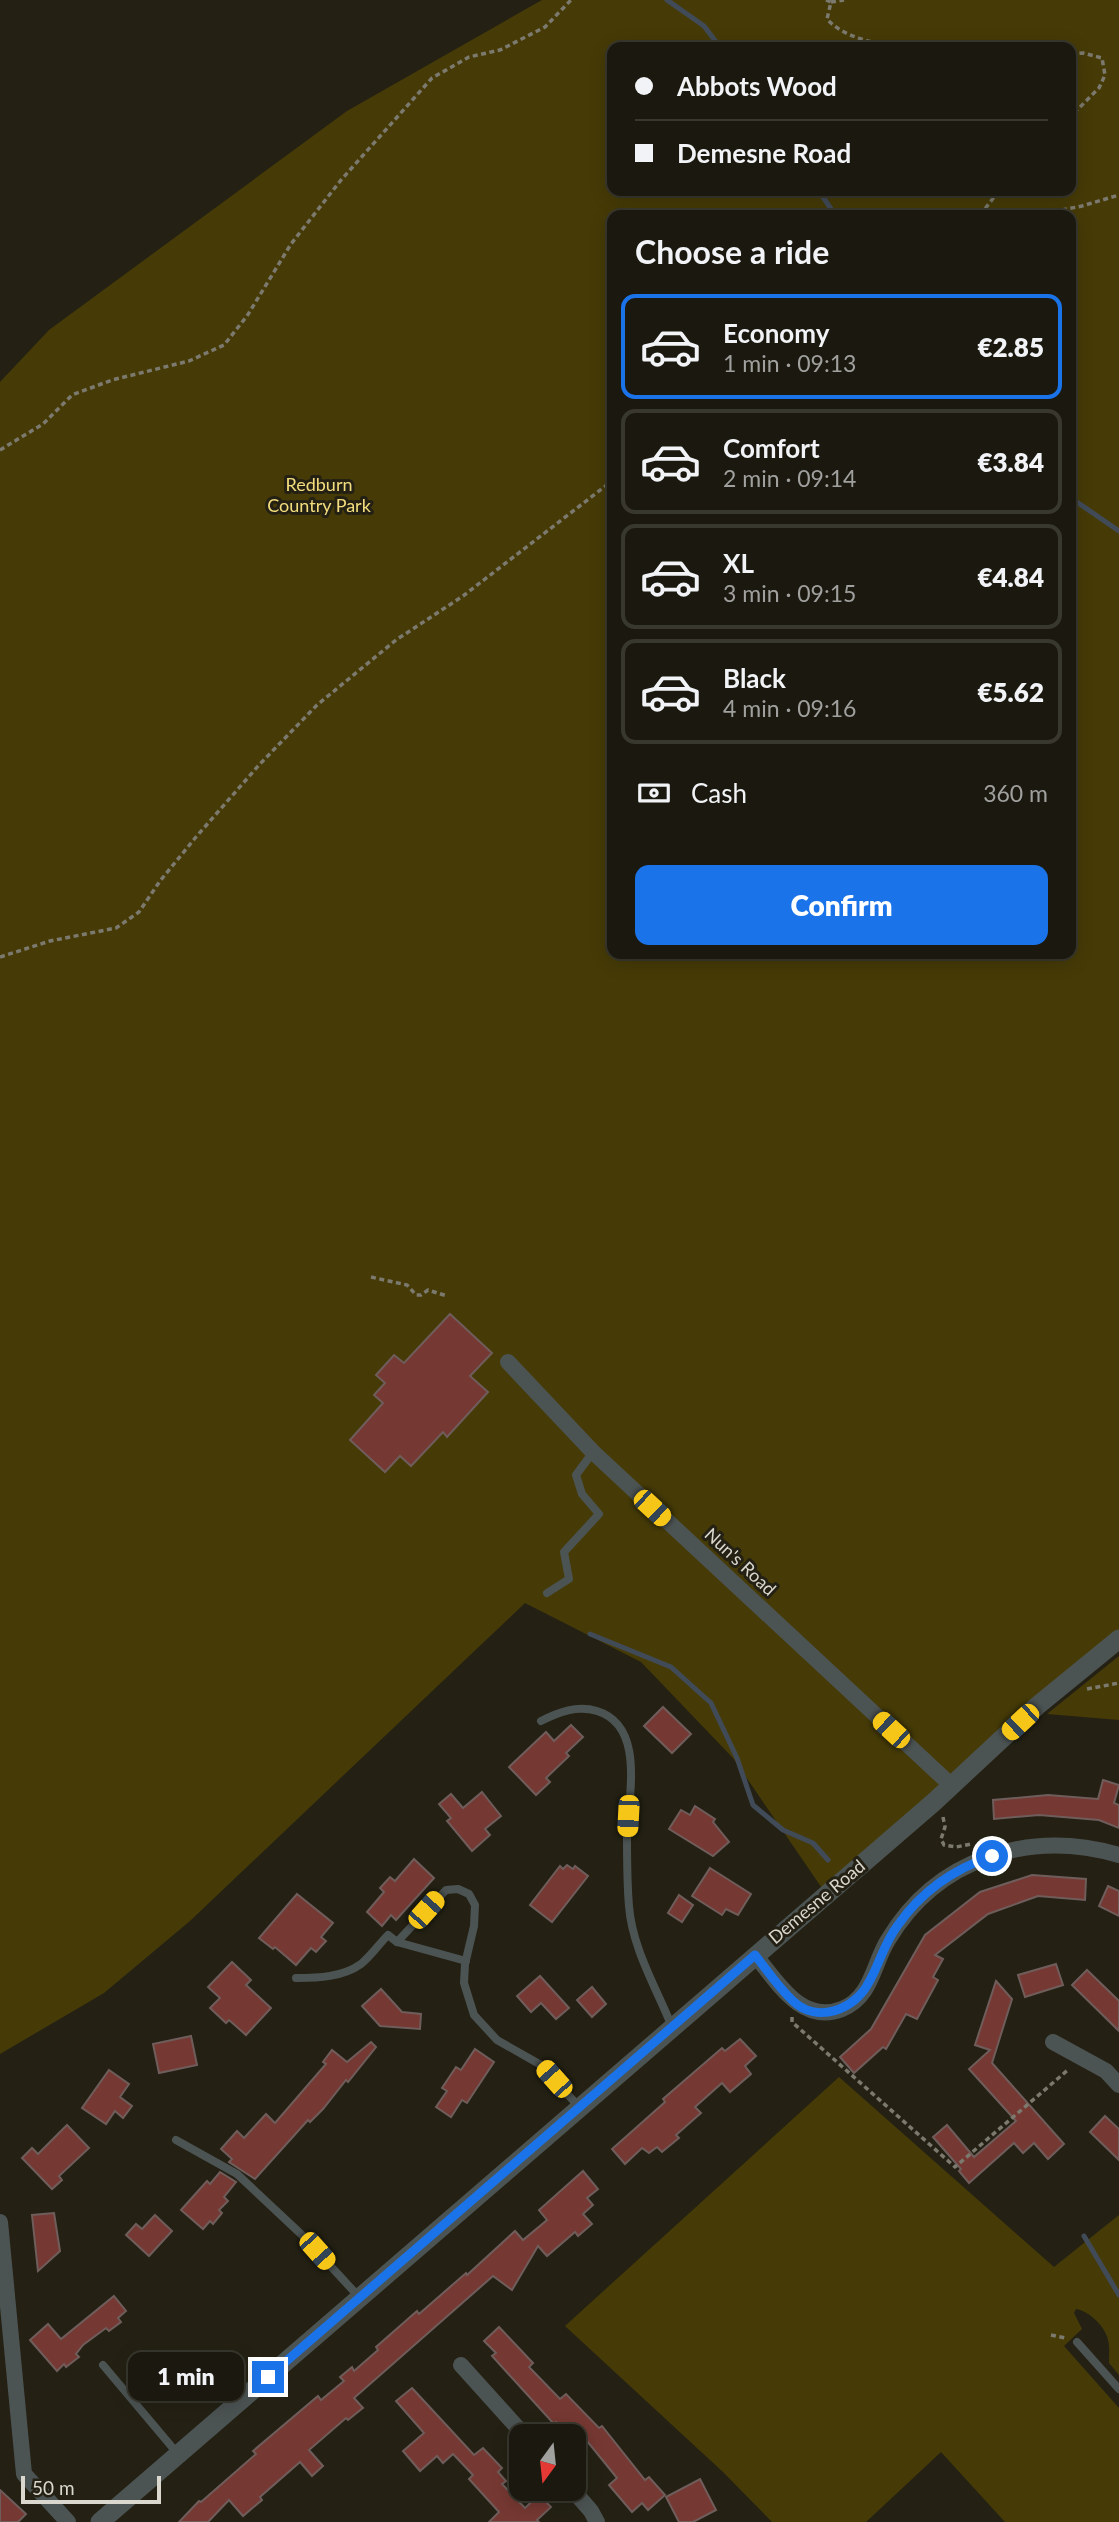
<!DOCTYPE html>
<meta charset="utf-8">
<style>
body{margin:0;font-family:Lato,sans-serif;background:#242218;color:#f1f3f6;height:100vh;display:flex;flex-direction:column;font-size:26px;white-space:nowrap}
*{box-sizing:border-box;margin:0}
p{font-size:23px;color:#a0a09e}
.icon{flex:none;width:38px;height:38px;fill:none;stroke:currentColor;stroke-width:2;stroke-linecap:round;stroke-linejoin:round}
.map{position:relative;flex:1;overflow:hidden}
.sheet{position:absolute;left:607px;top:210px;width:469px;height:749px;display:flex;flex-direction:column;background:#1b190f;border-radius:14px;box-shadow:0 4px 18px #0003,0 0 0 2px #39382f}
.sheet>*{flex:none}
.banner{position:absolute;left:607px;top:42px;width:469px;height:154px;border-radius:14px;box-shadow:0 4px 18px #0003,0 0 0 2px #39382f;display:grid;align-content:center;height:154px;padding:0 28px;background:#1b190f}
.needle{width:46px;rotate:195deg}
.fabs{position:absolute;left:509px;top:2424px;display:grid;gap:14px}
.fabs a{display:grid;place-items:center;width:77px;height:77px;border-radius:14px;background:#1b190f;box-shadow:0 4px 18px #0003,0 0 0 2px #39382f;font-size:35px}
.scale{position:absolute;left:21px;bottom:18px;width:140px;box-sizing:border-box;padding-left:7px;border:4px solid #d9d7ce;border-top:0;font-size:19px;line-height:24px;white-space:nowrap;color:#d9d7ce;-webkit-text-stroke:5px #242114;paint-order:stroke}
.end{position:absolute;width:32px;height:32px;margin:-16px;border:9px solid #1a73e8;background:#fff;box-shadow:0 0 0 4px #fff}
.from{border-radius:50%}
.bubble{position:absolute;height:49px;border-radius:14px;background:#1b190f;box-shadow:0 4px 18px #0003,0 0 0 2px #39382f;font-size:23px;font-weight:800;line-height:49px;text-align:center}
.car{position:absolute;width:21px;height:42px;margin:-21px -10px;border-radius:9px;box-shadow:0 0 5px 2px #0007;background:linear-gradient(#f5c518 24%,#345 0 40%,#f5c518 0 76%,#345 0 86%,#f5c518 0)}
.banner b{display:flex;align-items:center;gap:24px;height:66px;font-size:26px}
.banner b+b{border-top:2px solid #39382f}
.banner i{width:18px;height:18px;background:#f1f3f6}
ul{padding:0;list-style:none}
li{display:flex;align-items:center;gap:21px;height:105px;margin:0 14px 10px;padding:0 14px;border:4px solid #39382f;border-radius:14px}
li div{flex:1}
li b{display:block;font-size:26px}
li em{font-style:normal;font-weight:800}
li.selected{border-color:#1a73e8}
li>.icon{width:63px;height:63px;stroke-width:1.5}
h2{padding:0 28px;font-size:32px;line-height:84px}
.pay{display:flex;align-items:center;gap:18px;height:77px;padding:0 28px;font-size:26px}
.pay p{margin-inline-start:auto}
.cta{display:flex;gap:14px;margin-top:auto;padding:14px 28px}
.cta a{flex:1;height:80px;border-radius:14px;background:#1a73e8;color:#fff;font-size:28px;font-weight:800;line-height:80px;text-align:center}
.map>svg:first-child{display:block}
.green{fill:#463b07;fill-rule:evenodd}
.lines{fill:none;stroke-linecap:round;stroke-linejoin:round}
.stream{stroke:#414b58;stroke-width:5}
.building{fill:#763832;stroke:#6f5d5b;stroke-width:2}
.path{stroke:#7c796e;stroke-width:3.5;stroke-dasharray:5 3.5;stroke-linecap:butt}
.service{stroke:#4c5453;stroke-width:8}
.minor{stroke:#4c5453;stroke-width:16}
.tertiary{stroke:#4c5453;stroke-width:19}
.route{stroke:#1a73e8;stroke-width:9}
.labels{text-anchor:middle;stroke-width:6;stroke-linejoin:round;paint-order:stroke}
.park-label{font-size:18px;fill:#f3dd7d;stroke:#242114}
.street-label{font-size:18px;fill:#d9d7ce;stroke:#242114}
</style>
<div class="map">
<svg width="1119" height="2522" viewBox="0 0 1119 2522">
<rect width="100%" height="100%" fill="#242114"/>
<!-- green -->
<g class="green">
<path d="M542,0H1119V1639L826,1894L733,1758L641,1662L525,1603L190,1921L104,1993L0,2054V382L49,330L347,111ZM612,47H1071V191H612ZM612,215H1071V954H612Z"/>
<path d="M1119,1656V1720L1047,1714Z"/>
<path d="M839,2077L1054,2267L1119,2215V2375L1109,2363C1109,2356 1110,2347 1108,2340C1105,2326 1089,2311 1076,2309L1074,2313L1082,2329L1064,2346L1119,2408V2522H1005L941,2452L866,2522H772L723,2472L565,2326Z"/>
</g>
<g class="lines">
<!-- stream -->
<g class="stream">
<path d="M667,0L704,26L720,47"/>
<path d="M819,191L835,215"/>
<path d="M1071,498L1119,531"/>
<path d="M590,1634L671,1667L711,1703L737,1758L753,1805L783,1830L813,1843L828,1860"/>
<path d="M1084,2236L1119,2295"/>
</g>
</g>
<!-- building -->
<g class="building">
<path d="M450,1314L492,1353L470,1376L488,1392L447,1437L443,1432L411,1466L400,1456L385,1472L350,1440L383,1403L374,1395L385,1383L376,1375L394,1355L404,1363Z"/>
<path d="M663,1707L691,1734L672,1753L644,1726Z"/>
<path d="M571,1725L583,1737L566,1753L569,1756L546,1778L550,1782L536,1795L509,1767L546,1732L554,1741Z"/>
<path d="M1103,1780L1119,1785L1114,1803L1119,1805V1828L1099,1820L1039,1815L994,1819L993,1800L1048,1795L1098,1799Z"/>
<path d="M482,1792L501,1816L485,1829L490,1835L472,1851L447,1821L451,1818L439,1804L451,1794L463,1808Z"/>
<path d="M695,1806L715,1819L713,1822L729,1842L713,1856L669,1829L681,1810L690,1815Z"/>
<path d="M414,1859L434,1878L396,1920L391,1915L382,1926L367,1912L384,1892L380,1888L390,1877L395,1881Z"/>
<path d="M567,1865L573,1869L575,1866L588,1876L552,1922L530,1905L560,1866L563,1869Z"/>
<path d="M710,1868L751,1894L738,1915L726,1909L722,1915L692,1896Z"/>
<path d="M1032,1875L1086,1879L1085,1900L1038,1896L988,1914L935,1955L943,1959L933,1977L938,1980L917,2019L906,2014L886,2049L883,2047L854,2073L840,2057L871,2029L925,1935L980,1892Z"/>
<path d="M1108,1886L1119,1891V1916L1099,1906Z"/>
<path d="M297,1894L333,1923L321,1937L326,1941L316,1952L311,1948L296,1965L275,1947L273,1949L259,1938Z"/>
<path d="M679,1895L693,1905L682,1922L668,1913Z"/>
<path d="M232,1962L251,1980L246,1985L271,2008L246,2035L229,2020L226,2023L210,2008L220,1998L208,1987Z"/>
<path d="M1056,1964L1063,1985L1025,1997L1018,1975Z"/>
<path d="M1087,1970L1119,2001V2031L1072,1985Z"/>
<path d="M540,1976L569,2008L556,2019L541,2003L531,2012L517,1996Z"/>
<path d="M996,1981L1012,1999L992,2063L1064,2144L1048,2159L1034,2143L1023,2153L1014,2143L969,2183L959,2171L961,2169L933,2137L947,2125L974,2157L1016,2121L969,2069L990,2050L975,2045Z"/>
<path d="M592,1987L606,2004L592,2017L577,2000Z"/>
<path d="M381,1989L402,2012L421,2014L420,2029L380,2026L362,2006Z"/>
<path d="M191,2036L197,2065L159,2073L153,2044Z"/>
<path d="M740,2039L756,2056L745,2066L751,2074L730,2092L722,2083L695,2107L701,2113L676,2135L679,2138L662,2152L657,2147L649,2153L642,2148L625,2164L612,2149L665,2102L663,2099L722,2048L725,2051Z"/>
<path d="M371,2042L376,2047L348,2082L346,2080L323,2109L310,2122L308,2120L255,2179L229,2162L232,2159L221,2149L237,2131L244,2138L266,2114L275,2123L326,2064L323,2062L332,2050L347,2062Z"/>
<path d="M475,2049L494,2062L467,2103L462,2100L451,2117L436,2107L447,2091L442,2088L456,2067L461,2070Z"/>
<path d="M109,2070L129,2084L120,2097L132,2106L123,2118L115,2111L106,2124L82,2108Z"/>
<path d="M1105,2116L1119,2129V2160L1090,2132Z"/>
<path d="M67,2125L89,2148L59,2176L62,2180L52,2189L22,2158L32,2148L38,2154Z"/>
<path d="M583,2171L598,2189L587,2198L593,2205L583,2214L592,2224L578,2236L575,2232L547,2256L538,2246L512,2290L493,2276L354,2398L363,2408L348,2420L346,2418L309,2450L323,2466L312,2476L300,2462L260,2497L262,2500L243,2516L229,2500L208,2522H179L199,2501L201,2502L256,2454L253,2451L318,2396L321,2400L344,2381L340,2377L352,2367L354,2371L378,2350L376,2347L417,2311L419,2314L466,2273L467,2275L515,2231L523,2240L547,2220L539,2210Z"/>
<path d="M220,2172L236,2182L224,2197L228,2201L219,2210L222,2213L213,2224L210,2221L203,2229L181,2210L207,2181L210,2184Z"/>
<path d="M54,2213L60,2251L38,2271L32,2215Z"/>
<path d="M155,2215L172,2231L149,2256L126,2235L136,2224L142,2229Z"/>
<path d="M114,2296L126,2311L118,2318L121,2322L109,2331L106,2328L83,2345L76,2354L79,2357L66,2367L64,2364L57,2371L30,2340L48,2324L61,2339Z"/>
<path d="M499,2327L533,2363L529,2367L560,2399L566,2394L599,2428L602,2426L645,2480L649,2477L665,2495L648,2510L642,2503L632,2512L609,2485L617,2478L583,2436L578,2441L574,2436H569L556,2422L554,2424L492,2356L496,2353L484,2341Z"/>
<path d="M412,2388L474,2455L483,2448L502,2468L498,2472L506,2481L502,2484L525,2508L539,2495L551,2507L537,2520L539,2522H489L499,2512L469,2479L473,2475L453,2454L443,2463L437,2456L420,2471L403,2451L424,2433L396,2401Z"/>
<path d="M700,2479L716,2510L693,2522H679L666,2497Z"/>
<path d="M0,2490L26,2514L18,2522H0Z"/>
</g>
<g class="lines">
<!-- path -->
<g class="path">
<path d="M826,0L831,2L827,19C844,38 875,43 899,47"/>
<path d="M831,2L844,0"/>
<path d="M1071,54L1083,53L1102,58L1105,75L1099,88L1071,116"/>
<path d="M980,215L999,191"/>
<path d="M1037,215L1082,206L1119,195"/>
<path d="M0,450L43,424L72,395L112,380L189,361L224,345L247,316L291,244L341,180L432,78L469,57L500,50L545,27L571,0"/>
<path d="M0,957L50,941L116,928L139,912L160,881L196,837L259,765L317,705L396,640L463,596L612,481"/>
<path d="M371,1277L407,1285L416,1295H421L428,1290L447,1296"/>
<path d="M1087,1689L1119,1683"/>
<path d="M943,1817L945,1827L941,1839L944,1845L956,1847L971,1844L972,1846"/>
<path d="M792,2017V2022L955,2167L1069,2069"/>
<path d="M1051,2335L1065,2338"/>
</g>
<!-- service -->
<g class="service">
<path d="M547,1593L569,1579L564,1552L599,1514L582,1494L576,1475L593,1452"/>
<path d="M541,1721C559,1712 577,1705 597,1711C646,1726 628,1797 627,1836C627,1859 627,1883 629,1906C632,1948 657,1989 672,2027"/>
<path d="M397,1942L446,1890L458,1889L469,1894L475,1905L474,1926L465,1964L464,1983L474,2015L497,2040L541,2065L580,2108"/>
<path d="M296,1978C318,1978 343,1977 361,1964C371,1956 379,1944 388,1935L397,1942L466,1961"/>
<path d="M176,2140L237,2174L302,2235L360,2298"/>
<path d="M1077,2342L1119,2389"/>
<path d="M103,2365L177,2453"/>
</g>
<!-- minor -->
<g class="minor">
<path d="M508,1362L593,1452L951,1785"/>
<path d="M755,1955C777,1981 801,2025 842,2009C872,1997 873,1964 888,1940C937,1858 1029,1829 1119,1855"/>
<path d="M1053,2042L1106,2071L1119,2085"/>
<path d="M0,2222L24,2474L68,2522"/>
<path d="M461,2365L525,2436"/>
<path d="M571,2488L591,2511L597,2522"/>
</g>
<!-- tertiary -->
<path class="tertiary" d="M100,2522L934,1802L1037,1706L1119,1639"/>
</g>
<g class="lines">
<!-- route -->
<path class="route" d="M268,2377L755,1955C767,1970 778,1987 793,2001C817,2024 855,2010 869,1982C880,1963 884,1943 898,1925C921,1892 954,1869 992,1856"/>
</g>
<g class="labels">
<!-- park labels -->
<g class="park-label">
<text x="319" y="491">Redburn<tspan x="319" dy="21">Country Park</tspan></text>
</g>
<!-- street labels -->
<g class="street-label">
<text transform="translate(740 1562) rotate(43)" y="6">Nun's Road</text>
<text transform="translate(817 1902) rotate(-40)" y="6">Demesne Road</text>
</g>
</g>
</svg>
<div class="fabs">
<a><svg class="needle" viewBox="-14 -14 28 28"><path d="M0-13l5 13h-10z" fill="#e53935"/><path d="M0 13l5-13h-10z" fill="#a0a09e"/></svg></a>
</div>
<div class="scale">50 m</div>
<i class="end from" style="left:992px;top:1856px"></i>
<i class="end" style="left:268px;top:2377px"></i>
<div class="bubble" style="left:128px;top:2352px;width:116px">1 min</div>
<i class="car" style="left:652px;top:1508px;rotate:133deg"></i>
<i class="car" style="left:1020px;top:1722px;rotate:227deg"></i>
<i class="car" style="left:891px;top:1730px;rotate:313deg"></i>
<i class="car" style="left:628px;top:1816px;rotate:183deg"></i>
<i class="car" style="left:426px;top:1910px;rotate:42deg"></i>
<i class="car" style="left:554px;top:2079px;rotate:318deg"></i>
<i class="car" style="left:317px;top:2251px;rotate:138deg"></i>
<div class="banner">
<b><i class="from"></i>Abbots Wood</b>
<b><i></i>Demesne Road</b>
</div>
<section class="sheet">
<h2>Choose a ride</h2>
<ul>
<li class="selected"><svg class="icon" aria-label="car" viewBox="0 0 24 24"><path d="M5 17H2v-5l4-1 3-4h7l3 4 3 1v5h-3M9 17h6M6 11h13"/><circle cx="7" cy="17" r="2"/><circle cx="17" cy="17" r="2"/></svg><div><b>Economy</b><p>1 min · 09:13</p></div><em>€2.85</em></li>
<li><svg class="icon" aria-label="car" viewBox="0 0 24 24"><path d="M5 17H2v-5l4-1 3-4h7l3 4 3 1v5h-3M9 17h6M6 11h13"/><circle cx="7" cy="17" r="2"/><circle cx="17" cy="17" r="2"/></svg><div><b>Comfort</b><p>2 min · 09:14</p></div><em>€3.84</em></li>
<li><svg class="icon" aria-label="car" viewBox="0 0 24 24"><path d="M5 17H2v-5l4-1 3-4h7l3 4 3 1v5h-3M9 17h6M6 11h13"/><circle cx="7" cy="17" r="2"/><circle cx="17" cy="17" r="2"/></svg><div><b>XL</b><p>3 min · 09:15</p></div><em>€4.84</em></li>
<li><svg class="icon" aria-label="car" viewBox="0 0 24 24"><path d="M5 17H2v-5l4-1 3-4h7l3 4 3 1v5h-3M9 17h6M6 11h13"/><circle cx="7" cy="17" r="2"/><circle cx="17" cy="17" r="2"/></svg><div><b>Black</b><p>4 min · 09:16</p></div><em>€5.62</em></li>
</ul>
<div class="pay"><svg class="icon" aria-label="cash" viewBox="0 0 24 24"><path d="M3 7h18v10H3z"/><circle cx="12" cy="12" r="2"/></svg>Cash<p>360 m</p></div>
<div class="cta"><a>Confirm</a></div>
</section>
</div>
